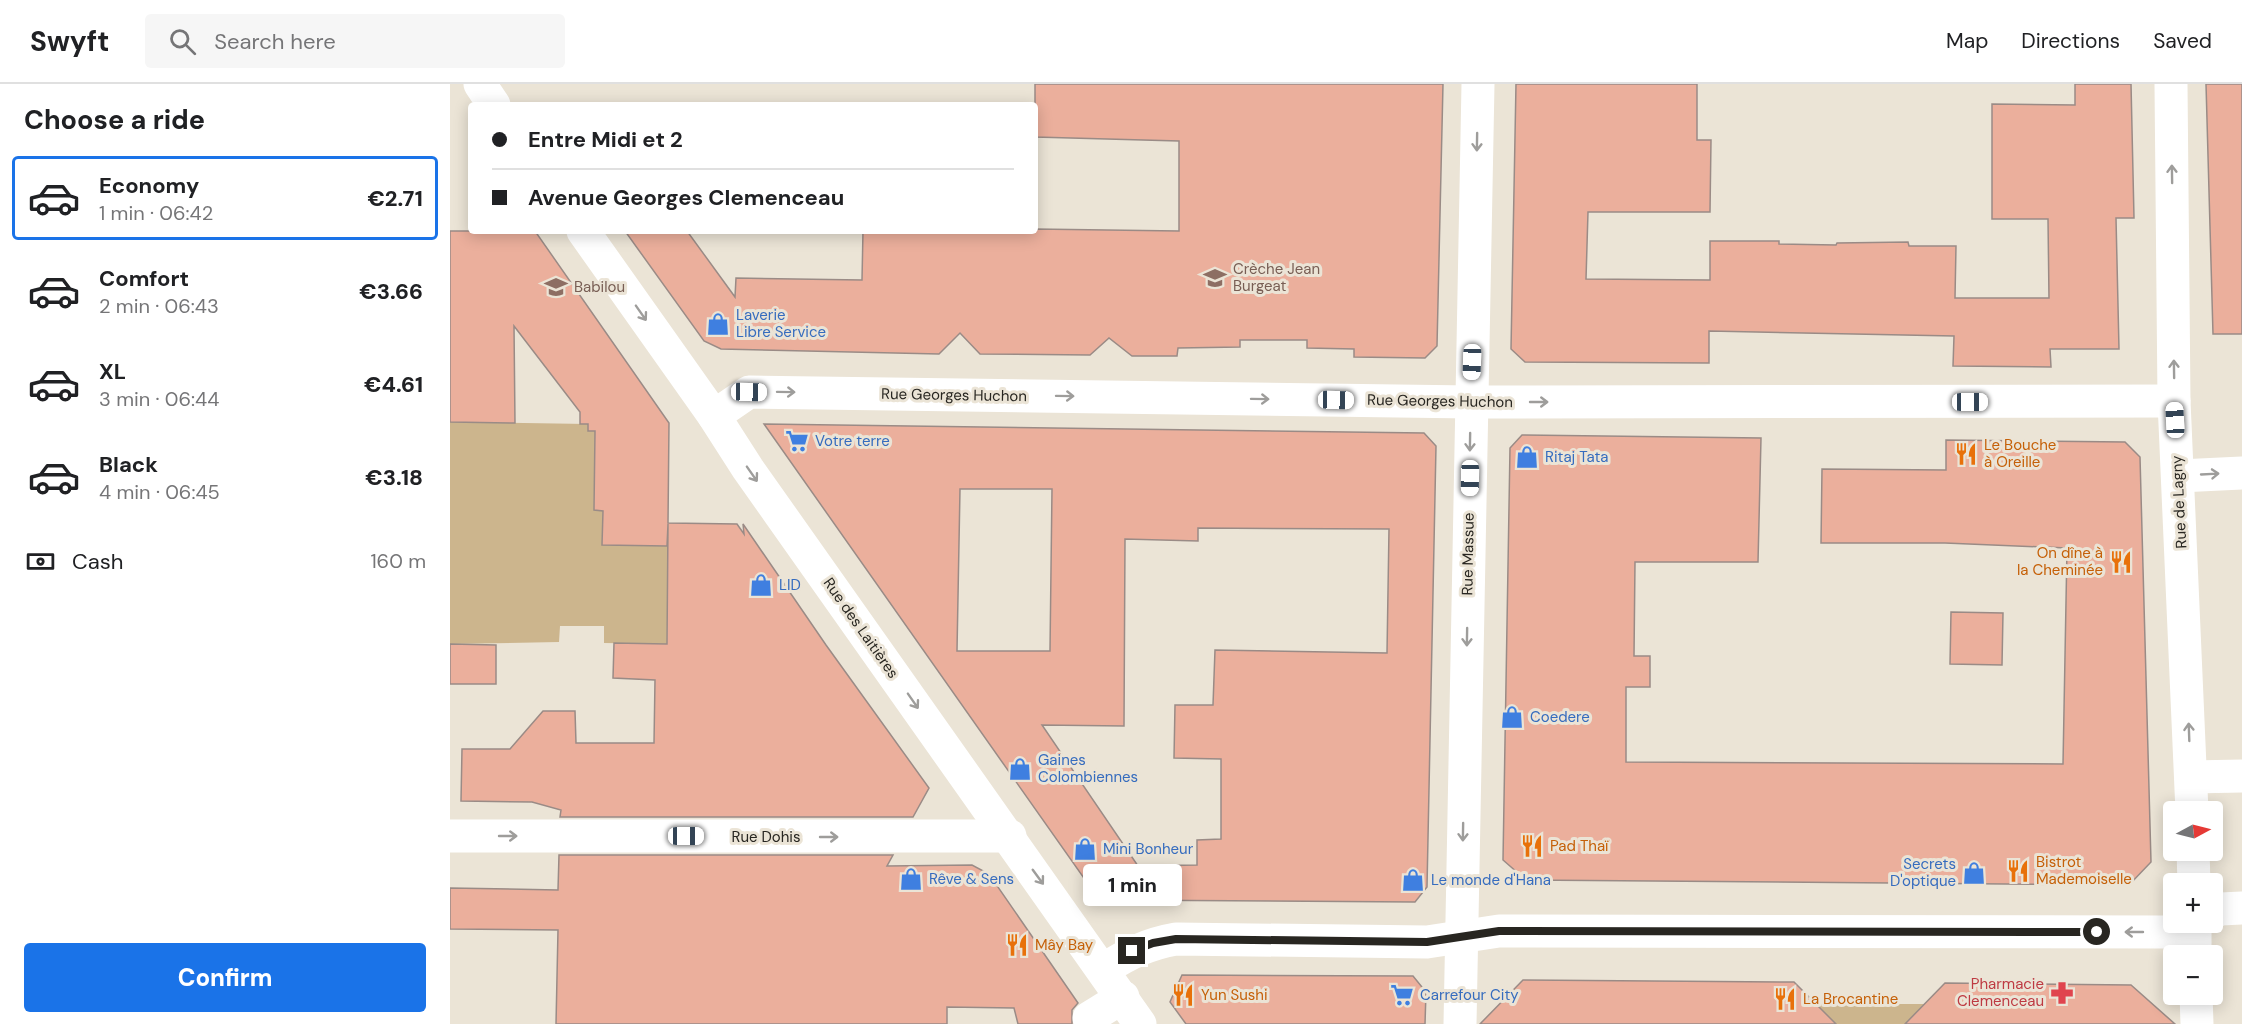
<!DOCTYPE html>
<meta charset="utf-8">
<style>
body{margin:0;font-family:"DM Sans",sans-serif;background:#f6f6f6;color:#202124;height:100vh;display:flex;flex-direction:column;font-size:22px;white-space:nowrap}
*{box-sizing:border-box;margin:0}
p{font-size:20px;color:#757577}
.icon{flex:none;width:33px;height:33px;fill:none;stroke:currentColor;stroke-width:2;stroke-linecap:round;stroke-linejoin:round}
.map{position:relative;flex:1;overflow:hidden}
.side{display:flex;flex-direction:column;background:#fff;width:450px}
.side>*{flex:none}
.hud{position:absolute;left:18px;top:18px;width:570px;height:132px;border-radius:6px;box-shadow:0 3px 15px #0003;display:grid;align-content:center;height:132px;padding:0 24px;background:#fff}
.needle{width:39px;rotate:83deg}
.tools{position:absolute;left:1713px;top:717px;display:grid;gap:12px}
.tools a{display:grid;place-items:center;width:60px;height:60px;border-radius:6px;background:#fff;box-shadow:0 3px 15px #0003;font-size:30px}
.end{position:absolute;width:27px;height:27px;margin:-14px;border:8px solid #282621;background:#fff;box-shadow:0 0 0 3px #fff}
.from{border-radius:50%}
.bubble{position:absolute;height:42px;border-radius:6px;background:#fff;box-shadow:0 3px 15px #0003;font-size:20px;font-weight:800;line-height:42px;text-align:center}
.car{position:absolute;width:18px;height:36px;margin:-18px -9px;border-radius:8px;box-shadow:0 0 4px 2px #0007;background:linear-gradient(#fff 24%,#345 0 40%,#fff 0 76%,#345 0 86%,#fff 0)}
.hud b{display:flex;align-items:center;gap:21px;height:57px;font-size:22px}
.hud b+b{border-top:2px solid #e0e0e0}
.hud i{width:15px;height:15px;background:#202124}
ul{padding:0;list-style:none}
li{display:flex;align-items:center;gap:18px;height:84px;margin:0 12px 9px;padding:0 12px;border:3px solid transparent;border-radius:6px}
li div{flex:1}
li b{display:block;font-size:22px}
li em{font-style:normal;font-weight:800}
li.selected{border-color:#1a73e8}
li>.icon{width:54px;height:54px;stroke-width:1.5}
h2{padding:0 24px;font-size:27px;line-height:72px}
.pay{display:flex;align-items:center;gap:15px;height:66px;padding:0 24px;font-size:22px}
.pay p{margin-inline-start:auto}
.primary-button{display:flex;gap:12px;margin-top:auto;padding:12px 24px}
.primary-button a{flex:1;height:69px;border-radius:6px;background:#1a73e8;color:#fff;font-size:24px;font-weight:800;line-height:69px;text-align:center}
header{display:flex;align-items:center;gap:36px;box-sizing:border-box;height:84px;padding:0 30px;background:#fff;border-bottom:2px solid #e0e0e0}
header strong{font-size:28px}
nav{display:flex;gap:33px;margin-inline-start:auto;font-size:21px}
.search{width:420px;height:54px;background:#f6f6f6;display:flex;align-items:center;gap:15px;box-sizing:border-box;padding:0 21px;border-radius:6px;color:#757577;font-size:22px}
main{display:flex;flex:1;min-height:0}
.map>svg:first-child{display:block}
.green{fill:#ccb58d}
.building{fill:#ebaf9c;stroke:#9a8b86;stroke-width:1.5;fill-rule:evenodd}
.lines{fill:none;stroke-linecap:round;stroke-linejoin:round}
.minor{stroke:#fff;stroke-width:33}
.major{stroke:#fff;stroke-width:33}
.oneway{stroke:#9e9d9b}
.route{stroke:#282621;stroke-width:8}
.labels{text-anchor:middle;stroke-width:6;stroke-linejoin:round;paint-order:stroke}
.education-label{font-size:15px;fill:#785e54;stroke:#ebe4d6;text-anchor:start}
.shop-label{font-size:15px;fill:#366cbe;stroke:#ebe4d6;text-anchor:start}
.street-label{font-size:15px;fill:#282621;stroke:#ebe4d6}
.food-label{font-size:15px;fill:#c56008;stroke:#ebe4d6;text-anchor:start}
.health-label{font-size:15px;fill:#be3a42;stroke:#ebe4d6;text-anchor:end}
</style>
<header>
<strong>Swyft</strong>
<div class="search"><svg class="icon" aria-label="search" viewBox="0 0 24 24"><circle cx="10" cy="10" r="6"/><path d="M15 15l6 6"/></svg>Search here</div>
<nav><a>Map</a><a>Directions</a><a>Saved</a></nav>
</header>
<main>
<section class="side">
<h2>Choose a ride</h2>
<ul>
<li class="selected"><svg class="icon" aria-label="car" viewBox="0 0 24 24"><path d="M5 17H2v-5l4-1 3-4h7l3 4 3 1v5h-3M9 17h6M6 11h13"/><circle cx="7" cy="17" r="2"/><circle cx="17" cy="17" r="2"/></svg><div><b>Economy</b><p>1 min · 06:42</p></div><em>€2.71</em></li>
<li><svg class="icon" aria-label="car" viewBox="0 0 24 24"><path d="M5 17H2v-5l4-1 3-4h7l3 4 3 1v5h-3M9 17h6M6 11h13"/><circle cx="7" cy="17" r="2"/><circle cx="17" cy="17" r="2"/></svg><div><b>Comfort</b><p>2 min · 06:43</p></div><em>€3.66</em></li>
<li><svg class="icon" aria-label="car" viewBox="0 0 24 24"><path d="M5 17H2v-5l4-1 3-4h7l3 4 3 1v5h-3M9 17h6M6 11h13"/><circle cx="7" cy="17" r="2"/><circle cx="17" cy="17" r="2"/></svg><div><b>XL</b><p>3 min · 06:44</p></div><em>€4.61</em></li>
<li><svg class="icon" aria-label="car" viewBox="0 0 24 24"><path d="M5 17H2v-5l4-1 3-4h7l3 4 3 1v5h-3M9 17h6M6 11h13"/><circle cx="7" cy="17" r="2"/><circle cx="17" cy="17" r="2"/></svg><div><b>Black</b><p>4 min · 06:45</p></div><em>€3.18</em></li>
</ul>
<div class="pay"><svg class="icon" aria-label="cash" viewBox="0 0 24 24"><path d="M3 7h18v10H3z"/><circle cx="12" cy="12" r="2"/></svg>Cash<p>160 m</p></div>
<div class="primary-button"><a>Confirm</a></div>
</section>
<div class="map">
<svg width="1792" height="940" viewBox="0 0 1792 940">
<rect width="100%" height="100%" fill="#ebe4d6"/>
<!-- green -->
<g class="green">
<path d="M0,338L138,340L145,347L144,425L153,427L152,461L218,462L217,560L154,559V542H110L109,558L0,560Z"/>
<path d="M1365,920H1475L1474,940H1365Z"/>
</g>
<!-- building -->
<g class="building">
<path d="M585,0H993L987,262L975,274L904,273V265L857,264V256H790V263L728,264L727,272H682L659,254L640,271L530,270L510,249L489,270L271,265L254,257L175,147H237L285,213L286,194L412,196L413,147H585V145L729,147V57L585,53Z"/>
<path d="M1066,0H1247V56H1261L1260,128H1138L1136,195L1260,196V157H1329V160L1386,161L1387,159L1458,158L1459,162H1506L1505,214H1599L1598,135H1542V20L1625,21V0H1681L1684,134H1666L1669,265H1600L1601,283L1503,282L1504,252L1259,247V279L1075,278L1061,265Z"/>
<path d="M1756,0H1792V250H1763Z"/>
<path d="M0,147H85L219,339L218,439L287,440L294,450L293,440L376,561L479,704L463,733H110L111,726L82,718L11,717L12,665H60L93,627H125L126,659H204L205,596L163,594L164,559L217,560L218,440L217,462L152,461L153,427L144,426L145,347H138V340H130V328L64,242L65,339L0,338Z"/>
<path d="M314,340L974,349L986,362L977,803L965,818L661,816L643,807ZM510,405H602L600,567H507ZM748,444L939,445L937,569L765,566L763,621H725L724,674L771,675V755L747,756V781L688,782L592,641L674,642L675,455L748,457Z"/>
<path d="M1072,351L1311,354L1308,478H1185L1184,572H1200V603H1176V678L1613,680L1617,464L1495,459H1371L1372,385L1496,386V356L1675,358L1690,373L1701,778L1679,801L1076,796L1053,776L1060,364Z"/>
<path d="M1501,528L1553,529L1552,581L1500,580Z"/>
<path d="M0,560L46,561V600H0Z"/>
<path d="M109,771H443L437,782L522,781L539,790L628,919L622,926V940H568L564,924L497,923V940H106L108,846L0,845V804L108,806Z"/>
<path d="M732,891L963,892L976,908L975,940H736L720,918Z"/>
<path d="M1073,896L1344,898L1386,940H1030Z"/>
<path d="M1495,899L1681,901L1725,940H1455Z"/>
</g>
<g class="lines">
<!-- minor -->
<g class="minor">
<path d="M30,0L44,21"/>
<path d="M133,147L264,332L298,385L690,940"/>
<path d="M264,332L299,308L1021,318L1724,317"/>
<path d="M1729,392L1792,389"/>
<path d="M1741,693L1792,692"/>
<path d="M0,752H560"/>
<path d="M1762,829L1771,825L1792,824"/>
<path d="M654,885C678,870 697,860 726,855L977,858L1049,847L1719,848L1740,838"/>
<path d="M639,934L673,913"/>
<path d="M1010,940L1028,0"/>
</g>
<!-- major -->
<g class="major">
<path d="M1721,0L1724,317L1742,728"/>
<path d="M1743,766L1744,800"/>
<path d="M1745,838V872"/>
<path d="M1746,910L1747,940"/>
</g>
</g>
<!-- one-way arrows -->
<defs><path id="oneway-shaft" d="M-6 0H5M1.5-3L5.5 0L1.5 3" fill="none" stroke-width="1.6" stroke-linecap="round" stroke-linejoin="round" transform="scale(1.5)"/></defs>
<g class="oneway">
<use href="#oneway-shaft" transform="translate(1027 58) rotate(91)"/>
<use href="#oneway-shaft" transform="translate(1722 90) rotate(-91)"/>
<use href="#oneway-shaft" transform="translate(191 229) rotate(55)"/>
<use href="#oneway-shaft" transform="translate(1724 285) rotate(-91)"/>
<use href="#oneway-shaft" transform="translate(336 308) rotate(1)"/>
<use href="#oneway-shaft" transform="translate(615 312) rotate(1)"/>
<use href="#oneway-shaft" transform="translate(810 315) rotate(1)"/>
<use href="#oneway-shaft" transform="translate(1089 318)"/>
<use href="#oneway-shaft" transform="translate(1020 358) rotate(91)"/>
<use href="#oneway-shaft" transform="translate(302 390) rotate(55)"/>
<use href="#oneway-shaft" transform="translate(1760 390) rotate(-3)"/>
<use href="#oneway-shaft" transform="translate(1017 553) rotate(91)"/>
<use href="#oneway-shaft" transform="translate(463 617) rotate(55)"/>
<use href="#oneway-shaft" transform="translate(1739 648) rotate(-92)"/>
<use href="#oneway-shaft" transform="translate(1013 748) rotate(91)"/>
<use href="#oneway-shaft" transform="translate(58 752)"/>
<use href="#oneway-shaft" transform="translate(379 753)"/>
<use href="#oneway-shaft" transform="translate(588 793) rotate(54)"/>
<use href="#oneway-shaft" transform="translate(1684 848) rotate(-180)"/>
</g>
<g class="lines">
<!-- route -->
<path class="route" d="M682,867L703,859L726,855L977,858L1049,847L1647,848"/>
</g>
<!-- icons -->
<defs>
<g id="school-bare" transform="scale(1.8)"><path d="M0-5L7-2L0 1L-7-2ZM-4 1L0 2.5L4 1V4Q0 6-4 4Z" fill="#8d6e63" stroke="#ebe4d6" stroke-width="2.5" paint-order="stroke"/></g>
<g id="shop-bare" transform="scale(1.8)"><path d="M-5-2.5h2.3a2.7 3.5 0 0 1 5.4 0H5L5.5 6h-11ZM-1.5-2.5h3a1.5 2.3 0 0 0-3 0Z" fill="#3f7fe0" stroke="#ebe4d6" stroke-width="2.5" paint-order="stroke"/></g>
<g id="supermarket-bare" transform="scale(1.8)"><path d="M-6-5.5h2.5l.6 2H6L4.5 2H-2.5L-4.4-4H-6ZM-1.5 3.2a1.3 1.3 0 1 0 .1 0ZM3 3.2a1.3 1.3 0 1 0 .1 0Z" fill="#3f7fe0" stroke="#ebe4d6" stroke-width="2.5" paint-order="stroke"/></g>
<g id="restaurant-bare" transform="scale(1.8)"><path d="M-5-6h1v4h1v-4h1v4h1v-4h1v5L-1.5 .5V6h-2V.5L-5-1ZM5-6V6H3V1.5H1.5Q1.5-4 5-6Z" fill="#e8710a" stroke="#ebe4d6" stroke-width="2.5" paint-order="stroke"/></g>
<g id="pharmacy-bare" transform="scale(1.8)"><path d="M-2-6h4v4h4v4h-4v4h-4v-4h-4v-4h4Z" fill="#e0444e" stroke="#ebe4d6" stroke-width="2.5" paint-order="stroke"/></g>
</defs>
<g fill-rule="evenodd">
<use href="#school-bare" x="765" y="194"/>
<use href="#school-bare" x="106" y="203"/>
<use href="#shop-bare" x="268" y="240"/>
<use href="#supermarket-bare" x="347" y="357"/>
<use href="#restaurant-bare" x="1516" y="370"/>
<use href="#shop-bare" x="1077" y="373"/>
<use href="#restaurant-bare" x="1671" y="478"/>
<use href="#shop-bare" x="311" y="501"/>
<use href="#shop-bare" x="1062" y="633"/>
<use href="#shop-bare" x="570" y="685"/>
<use href="#restaurant-bare" x="1082" y="762"/>
<use href="#shop-bare" x="635" y="765"/>
<use href="#restaurant-bare" x="1568" y="787"/>
<use href="#shop-bare" x="1524" y="789"/>
<use href="#shop-bare" x="461" y="795"/>
<use href="#shop-bare" x="963" y="796"/>
<use href="#restaurant-bare" x="567" y="861"/>
<use href="#pharmacy-bare" x="1612" y="909"/>
<use href="#restaurant-bare" x="733" y="911"/>
<use href="#supermarket-bare" x="952" y="911"/>
<use href="#restaurant-bare" x="1335" y="915"/>
</g>
<g class="labels">
<!-- education labels -->
<g class="education-label">
<text x="783" y="190">Crèche Jean<tspan x="783" dy="17">Burgeat</tspan></text>
<text x="124" y="208">Babilou</text>
</g>
<!-- shop labels -->
<g class="shop-label">
<text x="286" y="236">Laverie<tspan x="286" dy="17">Libre Service</tspan></text>
<text x="365" y="362">Votre terre</text>
<text x="1095" y="378">Ritaj Tata</text>
<text x="329" y="506">LID</text>
<text x="1080" y="638">Coedere</text>
<text x="588" y="681">Gaines<tspan x="588" dy="17">Colombiennes</tspan></text>
<text x="653" y="770">Mini Bonheur</text>
<text x="1506" y="785" text-anchor="end">Secrets<tspan x="1506" dy="17">D'optique</tspan></text>
<text x="479" y="800">Rêve &amp; Sens</text>
<text x="981" y="801">Le monde d'Hana</text>
<text x="970" y="916">Carrefour City</text>
</g>
<!-- street labels -->
<g class="street-label">
<text transform="translate(504 311) rotate(1)" y="5">Rue Georges Huchon</text>
<text transform="translate(990 317) rotate(1)" y="5">Rue Georges Huchon</text>
<text transform="translate(1729 418) rotate(-93)" y="5">Rue de Lagny</text>
<text transform="translate(1018 470) rotate(-89)" y="5">Rue Massue</text>
<text transform="translate(411 544) rotate(55)" y="5">Rue des Laitières</text>
<text x="316" y="758">Rue Dohis</text>
</g>
<!-- food labels -->
<g class="food-label">
<text x="1534" y="366">Le Bouche<tspan x="1534" dy="17">à Oreille</tspan></text>
<text x="1653" y="474" text-anchor="end">On dîne à<tspan x="1653" dy="17">la Cheminée</tspan></text>
<text x="1100" y="767">Pad Thaï</text>
<text x="1586" y="783">Bistrot<tspan x="1586" dy="17">Mademoiselle</tspan></text>
<text x="585" y="866">Mây Bay</text>
<text x="751" y="916">Yun Sushi</text>
<text x="1353" y="920">La Brocantine</text>
</g>
<!-- health labels -->
<g class="health-label">
<text x="1594" y="905">Pharmacie<tspan x="1594" dy="17">Clemenceau</tspan></text>
</g>
</g>
</svg>
<div class="tools">
<a><svg class="needle" viewBox="-14 -14 28 28"><path d="M0-13l5 13h-10z" fill="#e53935"/><path d="M0 13l5-13h-10z" fill="#757577"/></svg></a>
<a>+</a>
<a>−</a>
</div>
<i class="end from" style="left:1647px;top:848px"></i>
<i class="end" style="left:682px;top:867px"></i>
<div class="bubble" style="left:633px;top:780px;width:99px">1 min</div>
<i class="car" style="left:1022px;top:278px;rotate:182deg"></i>
<i class="car" style="left:299px;top:308px;rotate:91deg"></i>
<i class="car" style="left:886px;top:316px;rotate:91deg"></i>
<i class="car" style="left:1520px;top:318px;rotate:90deg"></i>
<i class="car" style="left:1725px;top:336px;rotate:357deg"></i>
<i class="car" style="left:1020px;top:394px;rotate:181deg"></i>
<i class="car" style="left:236px;top:752px;rotate:90deg"></i>
<div class="hud">
<b><i class="from"></i>Entre Midi et 2</b>
<b><i></i>Avenue Georges Clemenceau</b>
</div>
</div>
</main>
